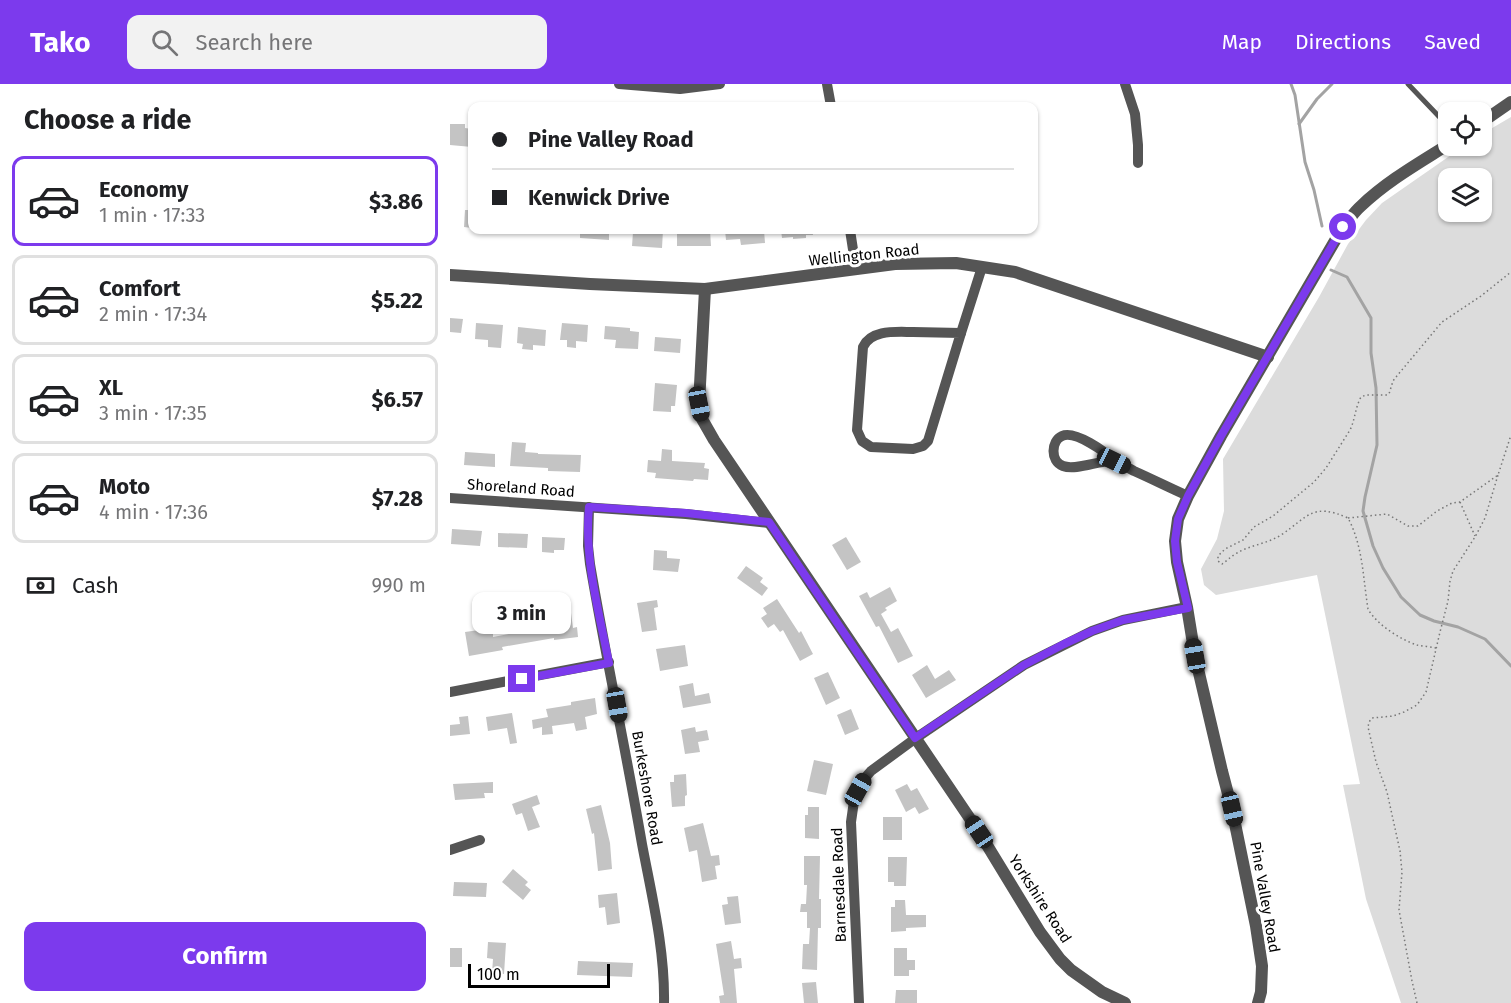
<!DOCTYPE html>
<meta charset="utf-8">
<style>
body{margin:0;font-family:"Fira Sans",sans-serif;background:#f2f2f2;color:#202124;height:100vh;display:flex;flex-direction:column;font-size:22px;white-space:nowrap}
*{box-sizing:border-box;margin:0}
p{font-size:20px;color:#757577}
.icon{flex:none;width:33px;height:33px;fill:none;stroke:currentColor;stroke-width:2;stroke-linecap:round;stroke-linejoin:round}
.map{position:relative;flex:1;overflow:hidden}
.sheet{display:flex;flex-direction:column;background:#fff;width:450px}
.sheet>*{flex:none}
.banner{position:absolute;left:18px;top:18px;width:570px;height:132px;border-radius:12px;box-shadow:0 2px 4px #0004;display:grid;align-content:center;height:132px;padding:0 24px;background:#fff}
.controls{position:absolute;left:988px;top:18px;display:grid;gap:12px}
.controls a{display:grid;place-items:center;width:54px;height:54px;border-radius:12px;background:#fff;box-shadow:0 2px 4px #0004;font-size:30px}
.scale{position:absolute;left:18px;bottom:15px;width:142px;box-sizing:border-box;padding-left:6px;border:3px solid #000;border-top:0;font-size:16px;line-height:21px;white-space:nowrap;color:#000;-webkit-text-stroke:4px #fff;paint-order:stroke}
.end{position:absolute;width:27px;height:27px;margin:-14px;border:8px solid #7c3aed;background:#fff;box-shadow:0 0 0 3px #fff}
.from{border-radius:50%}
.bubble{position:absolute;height:42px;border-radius:12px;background:#fff;box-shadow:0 2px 4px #0004;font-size:20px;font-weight:700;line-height:42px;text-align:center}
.car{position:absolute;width:18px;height:36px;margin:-18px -9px;border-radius:8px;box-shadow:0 0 4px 2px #0007;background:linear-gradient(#222 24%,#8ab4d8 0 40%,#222 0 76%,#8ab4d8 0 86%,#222 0)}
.banner b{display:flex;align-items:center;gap:21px;height:57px;font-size:22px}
.banner b+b{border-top:2px solid #e0e0e0}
.banner i{width:15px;height:15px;background:#202124}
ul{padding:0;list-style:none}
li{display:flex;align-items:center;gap:18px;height:90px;margin:0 12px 9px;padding:0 12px;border:3px solid #e0e0e0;border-radius:12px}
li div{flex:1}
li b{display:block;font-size:22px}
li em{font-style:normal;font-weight:700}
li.active{border-color:#7c3aed}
li>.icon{width:54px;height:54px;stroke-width:1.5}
h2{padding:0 24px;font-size:27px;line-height:72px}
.pay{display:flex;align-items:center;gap:15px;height:66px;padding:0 24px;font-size:22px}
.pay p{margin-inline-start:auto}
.action{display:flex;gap:12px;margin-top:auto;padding:12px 24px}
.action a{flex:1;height:69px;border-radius:12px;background:#7c3aed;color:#fff;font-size:24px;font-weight:700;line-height:69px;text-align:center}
header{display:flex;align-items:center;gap:36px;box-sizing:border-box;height:84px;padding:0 30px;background:#7c3aed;color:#fff}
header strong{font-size:28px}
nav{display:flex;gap:33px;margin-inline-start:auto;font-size:21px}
.search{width:420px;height:54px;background:#f2f2f2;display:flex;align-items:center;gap:15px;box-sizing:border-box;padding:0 21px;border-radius:12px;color:#757577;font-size:22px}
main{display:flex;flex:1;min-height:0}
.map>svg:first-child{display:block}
.green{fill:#dcdcdc;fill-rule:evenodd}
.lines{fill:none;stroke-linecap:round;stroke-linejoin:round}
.stream{stroke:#a3a3a3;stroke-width:3}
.building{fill:#c4c4c4}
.path{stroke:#777;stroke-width:1.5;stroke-dasharray:1.5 3;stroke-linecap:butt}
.service{stroke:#555;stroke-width:5}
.minor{stroke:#555;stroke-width:10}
.tertiary{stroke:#555;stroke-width:12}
.route{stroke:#7c3aed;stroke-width:8}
.labels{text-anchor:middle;stroke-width:6;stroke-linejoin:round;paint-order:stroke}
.street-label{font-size:15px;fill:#000;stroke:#fff}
</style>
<header>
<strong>Tako</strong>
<div class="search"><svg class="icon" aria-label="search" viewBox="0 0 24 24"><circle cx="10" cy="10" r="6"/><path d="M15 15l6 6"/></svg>Search here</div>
<nav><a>Map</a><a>Directions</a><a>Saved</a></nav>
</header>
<main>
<section class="sheet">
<h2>Choose a ride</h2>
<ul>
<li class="active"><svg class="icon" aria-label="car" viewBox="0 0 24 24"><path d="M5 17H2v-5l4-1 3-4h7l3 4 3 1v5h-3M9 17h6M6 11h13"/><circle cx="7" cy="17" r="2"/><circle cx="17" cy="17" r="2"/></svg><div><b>Economy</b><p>1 min · 17:33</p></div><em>$3.86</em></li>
<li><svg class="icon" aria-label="car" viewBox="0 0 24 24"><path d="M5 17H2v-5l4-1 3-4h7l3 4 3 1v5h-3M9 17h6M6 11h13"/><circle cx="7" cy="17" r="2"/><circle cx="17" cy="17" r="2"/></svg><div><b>Comfort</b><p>2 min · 17:34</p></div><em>$5.22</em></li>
<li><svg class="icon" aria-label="car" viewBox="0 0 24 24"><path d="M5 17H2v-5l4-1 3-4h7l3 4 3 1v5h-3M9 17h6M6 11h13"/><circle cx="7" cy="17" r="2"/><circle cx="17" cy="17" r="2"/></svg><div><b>XL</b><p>3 min · 17:35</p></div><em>$6.57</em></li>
<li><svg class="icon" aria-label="car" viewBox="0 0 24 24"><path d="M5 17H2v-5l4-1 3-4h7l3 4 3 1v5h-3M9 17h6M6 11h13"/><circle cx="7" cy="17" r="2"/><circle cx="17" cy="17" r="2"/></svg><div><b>Moto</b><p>4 min · 17:36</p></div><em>$7.28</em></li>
</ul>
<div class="pay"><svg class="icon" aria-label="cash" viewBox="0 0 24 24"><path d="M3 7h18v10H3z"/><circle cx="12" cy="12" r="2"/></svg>Cash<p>990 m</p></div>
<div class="action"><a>Confirm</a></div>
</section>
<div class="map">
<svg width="1061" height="919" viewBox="0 0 1061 919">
<rect width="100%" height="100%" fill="#fff"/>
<!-- green -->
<path class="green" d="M1061,33V919H951L916,815L893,701L910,700L867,491L766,511L754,501L751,485L767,455L774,427L773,375L869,213L898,160L916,136L932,119L1014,62H1032V50ZM999,94H1032V128H999Z"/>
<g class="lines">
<!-- stream -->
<g class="stream">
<path d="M841,0L845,11L855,78L864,106L872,142"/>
<path d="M849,40L867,15L882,0"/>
<path d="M881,186L897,193L921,234V269L926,304L927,361L915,413L913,427L923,462L933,484L951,513L970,531L984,537L1008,543L1035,555L1061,582"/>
</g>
</g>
<!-- building -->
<g class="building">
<path d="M0,40H15V44L22,45V63L0,61Z"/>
<path d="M15,126H22V144L14,143Z"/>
<path d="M130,146H159V156L130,154Z"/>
<path d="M193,146H213L212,164L182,162L183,148H193Z"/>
<path d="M233,146H260L261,162H227V148H233Z"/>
<path d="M275,146H314L315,159L291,161L290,155L276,156Z"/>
<path d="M331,146H362L363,151H356V154L343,155V153L332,154Z"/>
<path d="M0,234L13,235L11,249L0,248Z"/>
<path d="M26,239L53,241L51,264L38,263V256L25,255Z"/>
<path d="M112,239L138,241L137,258L126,257V264L117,263V256H110Z"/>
<path d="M155,242L180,244V247L189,248L188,265L165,264L166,256L154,255Z"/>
<path d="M68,243L96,246L95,262L83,261V266L72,265L73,260L67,259Z"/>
<path d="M205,253L231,255L230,269L204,267Z"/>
<path d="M205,299L227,301L225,322H221V328L203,327Z"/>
<path d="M62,358L76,359L75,368L88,369V370L131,371L130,388L98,387V384L60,382Z"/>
<path d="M212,365L222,366V377L255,379L254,384L259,385L258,396L244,395L243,397L205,394L206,389L197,388L198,376L211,377Z"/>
<path d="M15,368L45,370V383L14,381Z"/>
<path d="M2,445L32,447L30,462L1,460Z"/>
<path d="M48,449L78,450L77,464L48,463Z"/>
<path d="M92,453L115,454L114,466H104V469L92,468Z"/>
<path d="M396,453L411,478L397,486L382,461Z"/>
<path d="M204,466L217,467V474L230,475L228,488L203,486Z"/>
<path d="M296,482L313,494L310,498L318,504L312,512L287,494Z"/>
<path d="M440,503L447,517L435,524L437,526L431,530L441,548L448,544L463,572L448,579L429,542L426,543L409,512L417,508L420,514Z"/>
<path d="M327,515L349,549L351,547L363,570L350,577L333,546L330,548L324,540L318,544L311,534L317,530L313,524Z"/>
<path d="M207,516L208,523L204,524L207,546L192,548L187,519Z"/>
<path d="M121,529L123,544L127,543L128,553L104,556V554L52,563L53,566L19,572L15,548L36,545L37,550L43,549V553L64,549V548H68L66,538L76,536L78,546L92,543V547L107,545L105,532Z"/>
<path d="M235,561L238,582L210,587L206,565Z"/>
<path d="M477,581L485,595L499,586L506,596L476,614L462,591Z"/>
<path d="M378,588L390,614L376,621L364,594Z"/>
<path d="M243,599L245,612L259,609L261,619L233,624L229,602Z"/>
<path d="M145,614L147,630L135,633L137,645L126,647L124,639L102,642L103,650L92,651V643L83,645L82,636L98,633L96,625L121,621V618Z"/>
<path d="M401,625L409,645L395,651L387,631Z"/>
<path d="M62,629L67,659L60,660L57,644L38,647L36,633Z"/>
<path d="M18,632L20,650L0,652V641L10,640L9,633Z"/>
<path d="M245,643L246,648L257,646L259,656L248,658L250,668L235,670L231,646Z"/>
<path d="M364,676L383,680L376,711L357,707Z"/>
<path d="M236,690L237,711L235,712V722L222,723L220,698H224V691Z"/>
<path d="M43,698V709H34L35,714L5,716L3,700Z"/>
<path d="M457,700L461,707L467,704L479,725L469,730L465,723L456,728L445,706Z"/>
<path d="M87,711L90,720L82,723L90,743L78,747L72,729L66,731L62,720Z"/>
<path d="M151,721L160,759L162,785L148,787L144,749L142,750L136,725Z"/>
<path d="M358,723H369V755L355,754V731H358Z"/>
<rect x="433" y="733" width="19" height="23"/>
<path d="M253,739L261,772L269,771L270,781L265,782L267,795L252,798L247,766L239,768L234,744Z"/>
<path d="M354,772H370L369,815H371V844H368L367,886L352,885L353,860H359L360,844H357V828H350L351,820H356L357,801H354Z"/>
<path d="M438,773H457L456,802H444V798H438Z"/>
<path d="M63,785L78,798L75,801L81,806L73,816L52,798Z"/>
<path d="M4,798L37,799L36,813L3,812Z"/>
<path d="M167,809L170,839L157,841L155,823L149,824L148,811Z"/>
<path d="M288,812L291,839L275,841L272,821L278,820L277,813Z"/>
<path d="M445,816H455L456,831H476V843L456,844V847L441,848V823H445Z"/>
<path d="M281,857L284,875L291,874L292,884L284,885L287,919H270L269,912L274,911L266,860Z"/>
<path d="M38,858L56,859L54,890L42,889L43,875L37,874Z"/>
<rect x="0" y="864" width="12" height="19"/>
<path d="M444,864H457V876H465V886H459V892H444Z"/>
<path d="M128,877L183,879L182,893L127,891Z"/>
<path d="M366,898L368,919H354L352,899Z"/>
<path d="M446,906H467V919H445Z"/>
</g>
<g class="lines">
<!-- path -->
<g class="path">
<path d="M1010,418L1025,452"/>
<path d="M898,434L937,430L958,442H968L987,427L1002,419L1010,418L1048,391L1061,351"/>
<path d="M986,564C980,563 973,562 967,561C951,556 926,540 918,525C913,494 913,462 898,434C862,418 858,433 831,451C817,460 800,461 787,469C781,472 777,477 772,480L768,477V472L775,465L793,456L804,443L823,432L864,398L876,384L900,346C905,336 905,324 911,313L916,311H936L939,310L943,297L946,293L992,238L1031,212L1061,188"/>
<path d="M967,919L962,897L949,826L952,788L950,767L937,708L926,678L918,643L919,638L922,634L943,632L954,628L967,621L976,608L990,548L998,517L1000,497L1003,487L1025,453L1035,434L1048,391"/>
</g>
<!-- service -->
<path class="service" d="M958,0L999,43"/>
<!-- minor -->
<g class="minor">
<path d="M169,0L230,5L270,0"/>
<path d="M377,0L381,22"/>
<path d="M675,0L685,30L688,61V79"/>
<path d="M400,146L406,185"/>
<path d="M463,248L511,249L478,357L473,362L463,365L421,363L412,357L407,346L413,263C421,245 447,248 463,248Z"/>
<path d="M511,249L532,183"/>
<path d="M664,377C656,368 625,346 612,352C601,357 600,377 613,382C626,387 650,376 663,377C669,378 678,384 684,387C702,395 720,404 738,412"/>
<path d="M0,414L236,430L319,439"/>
<path d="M139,423L138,462L140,480C156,574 176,667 192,760C202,813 215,866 214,919"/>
<path d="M0,608L159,578"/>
<path d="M0,766L30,756"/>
<path d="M409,919L401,738L404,717L414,695L421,687L466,654L574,581L642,547L673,536L737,523"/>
</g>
<!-- tertiary -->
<g class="tertiary">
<path d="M1032,38L1061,18"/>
<path d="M0,191L140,200L255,205L445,180L506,179L565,188L818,273"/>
<path d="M255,205L249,320L252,335L264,356L529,748L590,848L610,875L621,886L652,908L675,919"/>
<path d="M808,919L811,908L812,882L806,842L782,725L772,687L745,572L737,523L727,478L725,457L728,435L738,412L771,352L893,143C899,136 904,128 911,122C937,97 969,79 999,60"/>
</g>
</g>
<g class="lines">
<!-- route -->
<path class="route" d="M72,595L159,579C149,528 134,475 139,423L236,429L319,438L465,654L574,581L614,560L642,547L673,536L738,524L727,478L725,457L728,435L738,412L771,352L893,143"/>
</g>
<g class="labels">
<!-- street labels -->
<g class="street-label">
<text transform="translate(414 171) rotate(-6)" y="5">Wellington Road</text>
<text transform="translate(71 404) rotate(4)" y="5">Shoreland Road</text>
<text transform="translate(197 704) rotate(80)" y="5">Burkeshore Road</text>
<text transform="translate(389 801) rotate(-92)" y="5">Barnesdale Road</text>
<text transform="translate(815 813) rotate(80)" y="5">Pine Valley Road</text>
<text transform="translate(590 815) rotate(57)" y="5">Yorkshire Road</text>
</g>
</g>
</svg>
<div class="controls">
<a><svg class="icon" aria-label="locate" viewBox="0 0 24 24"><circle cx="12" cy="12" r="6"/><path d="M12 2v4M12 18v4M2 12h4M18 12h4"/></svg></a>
<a><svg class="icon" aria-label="layers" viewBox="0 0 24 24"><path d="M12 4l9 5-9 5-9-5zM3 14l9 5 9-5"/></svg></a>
</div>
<div class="scale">100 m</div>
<i class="end from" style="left:893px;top:143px"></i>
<i class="end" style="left:72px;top:595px"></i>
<div class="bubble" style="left:22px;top:508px;width:99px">3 min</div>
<i class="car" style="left:249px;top:320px;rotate:169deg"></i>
<i class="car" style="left:664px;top:377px;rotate:116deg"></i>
<i class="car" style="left:745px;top:572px;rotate:350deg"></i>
<i class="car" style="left:167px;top:621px;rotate:170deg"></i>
<i class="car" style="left:408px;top:706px;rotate:29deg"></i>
<i class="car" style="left:782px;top:725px;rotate:167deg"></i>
<i class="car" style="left:529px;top:748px;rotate:326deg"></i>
<div class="banner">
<b><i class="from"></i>Pine Valley Road</b>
<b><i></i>Kenwick Drive</b>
</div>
</div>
</main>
